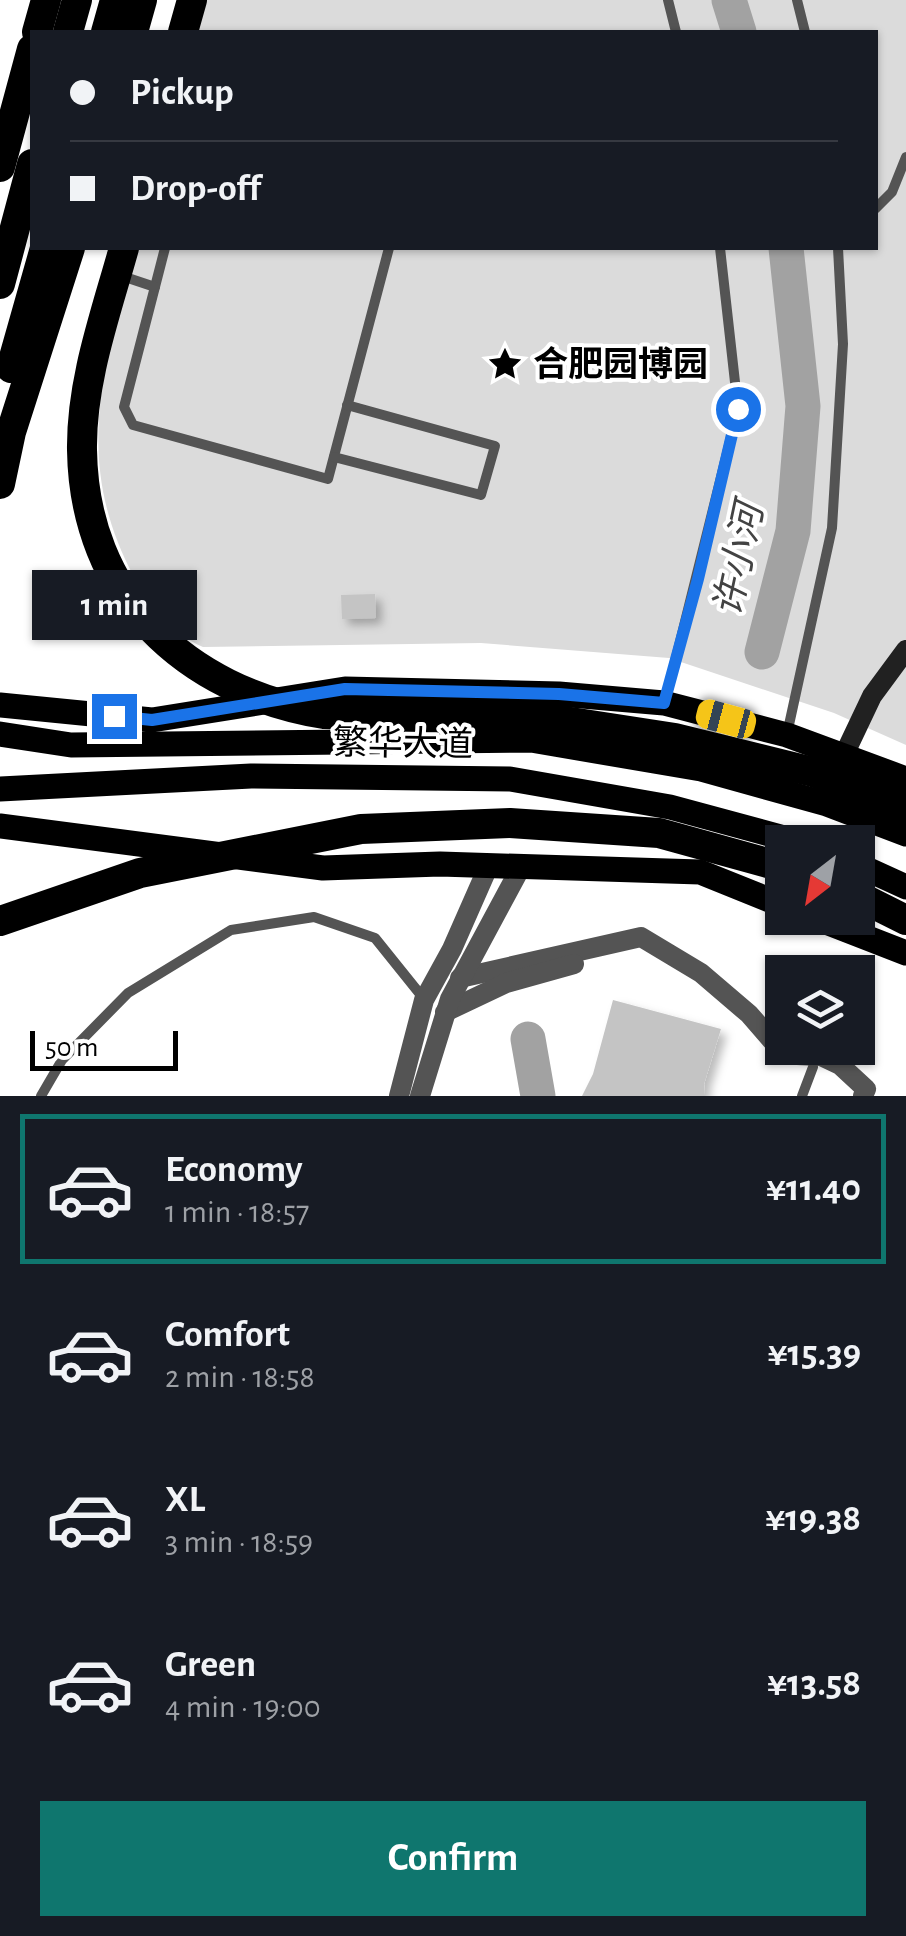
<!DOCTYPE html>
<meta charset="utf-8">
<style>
body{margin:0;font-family:"Alegreya Sans","Noto Sans SC",sans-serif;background:#20242c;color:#f1f3f6;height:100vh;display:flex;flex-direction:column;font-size:38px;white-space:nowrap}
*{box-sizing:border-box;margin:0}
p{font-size:32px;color:#9ea1a6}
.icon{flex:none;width:55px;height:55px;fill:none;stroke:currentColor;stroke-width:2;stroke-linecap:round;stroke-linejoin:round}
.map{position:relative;height:1096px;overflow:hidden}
.panel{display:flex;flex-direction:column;background:#171b24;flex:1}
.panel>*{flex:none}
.top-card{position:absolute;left:30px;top:30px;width:848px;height:220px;border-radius:0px;box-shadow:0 2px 8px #0004;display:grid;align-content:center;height:220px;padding:0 40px;background:#171b24}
.needle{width:65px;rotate:211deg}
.buttons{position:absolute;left:765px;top:825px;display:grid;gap:20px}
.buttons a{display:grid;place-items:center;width:110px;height:110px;border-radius:0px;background:#171b24;box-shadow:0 2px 8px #0004;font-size:50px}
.scale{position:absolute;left:30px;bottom:25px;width:148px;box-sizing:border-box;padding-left:10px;border:5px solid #000;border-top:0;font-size:28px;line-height:35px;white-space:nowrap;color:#000;-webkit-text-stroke:8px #fff;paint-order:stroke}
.end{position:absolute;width:45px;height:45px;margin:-22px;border:12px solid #1a73e8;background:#fff;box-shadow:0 0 0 5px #fff}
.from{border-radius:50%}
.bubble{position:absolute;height:70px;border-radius:0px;background:#171b24;box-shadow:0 2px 8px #0004;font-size:32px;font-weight:700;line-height:70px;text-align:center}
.car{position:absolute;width:30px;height:60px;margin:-30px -15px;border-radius:12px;box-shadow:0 0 8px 2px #0007;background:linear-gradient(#f5c518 24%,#345 0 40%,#f5c518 0 76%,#345 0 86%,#f5c518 0)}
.top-card b{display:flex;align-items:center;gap:35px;height:95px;font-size:38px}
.top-card b+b{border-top:2px solid #363941}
.top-card i{width:25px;height:25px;background:#f1f3f6}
ul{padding:18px 0 0;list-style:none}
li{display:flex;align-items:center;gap:30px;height:150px;margin:0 20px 15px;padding:0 20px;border:5px solid transparent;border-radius:0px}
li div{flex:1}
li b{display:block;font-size:38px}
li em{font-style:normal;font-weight:700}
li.active{border-color:#0f766e}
li>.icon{width:90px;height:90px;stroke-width:1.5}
.primary-button{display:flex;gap:20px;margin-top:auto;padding:20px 40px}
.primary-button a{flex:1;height:115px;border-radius:0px;background:#0f766e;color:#fff;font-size:40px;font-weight:700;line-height:115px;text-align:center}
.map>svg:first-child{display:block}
.green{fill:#dbdbdb}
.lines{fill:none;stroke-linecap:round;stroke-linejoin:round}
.river{stroke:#a2a2a2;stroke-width:35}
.building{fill:#c4c4c4;filter:url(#shadow)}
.lane{stroke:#545454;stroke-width:10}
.street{stroke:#545454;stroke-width:20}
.secondary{stroke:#212121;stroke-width:20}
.primary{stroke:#000;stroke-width:25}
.highway{stroke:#000;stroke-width:30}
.route{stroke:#1a73e8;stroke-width:12}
.labels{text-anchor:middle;stroke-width:8;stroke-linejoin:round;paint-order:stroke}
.poi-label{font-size:35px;font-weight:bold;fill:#000;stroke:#fff;text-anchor:start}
.street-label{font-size:35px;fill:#000;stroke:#fff}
.water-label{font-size:38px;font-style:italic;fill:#434343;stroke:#fff}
</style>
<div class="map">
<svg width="906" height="1096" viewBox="0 0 906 1096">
<defs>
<filter id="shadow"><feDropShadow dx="6" dy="6" stdDeviation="5" flood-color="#0004"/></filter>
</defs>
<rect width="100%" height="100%" fill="#fff"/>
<!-- green -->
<path class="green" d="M200,0H906V745L834,713L669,658L481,643L203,647C173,634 149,606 134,577C71,459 105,368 133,248H875V32H191Z"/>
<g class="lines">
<!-- river -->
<g class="river">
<path d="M729,0L739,32"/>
<path d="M762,652L793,531L803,406L786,248"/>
<path d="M528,1039L538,1096"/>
</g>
</g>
<!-- building -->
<g class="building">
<path d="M375,594L376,618L342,619L341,595Z"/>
<path d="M613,1000L721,1029L704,1084L705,1096H582L593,1074Z"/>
</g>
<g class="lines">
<!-- lane -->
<g class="lane">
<path d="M668,0L676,32"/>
<path d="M797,0L805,32"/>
<path d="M875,209L892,192L906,157"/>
<path d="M165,248L124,407L133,425L328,479L389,248"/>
<path d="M122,276L155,287"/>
<path d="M334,457L481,495L495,446L347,405"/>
<path d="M665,702L738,409L720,248"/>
<path d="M787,734L832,528L843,344L838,248"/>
<path d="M41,1096L62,1060L128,993L231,930L314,917L375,938L424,999"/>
<path d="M802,1096L813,1067"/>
</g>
<!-- street -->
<g class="street">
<path d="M460,978L641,937L701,973L749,1014L776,1045L797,1055L821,1056L840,1065L866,1089L863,1096"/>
<path d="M445,1012L506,983L574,964"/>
<path d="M399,1096L424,1000L452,949L489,865"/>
<path d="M420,1096L450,999L521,867"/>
</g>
<!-- secondary -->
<path class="secondary" d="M844,755L872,696L906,650"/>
<!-- primary -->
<g class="primary">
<path d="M0,705L152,720L345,689L559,694L664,703L787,735L906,779"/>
<path d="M0,734L71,745L531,740L701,769L827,804L906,834"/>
<path d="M0,789L251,776L510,779L670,807L799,842"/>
<path d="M0,826L323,868L440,864L700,872L782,905"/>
<path d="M858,865L906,887"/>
<path d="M816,918L906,953"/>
</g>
<!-- highway -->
<g class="highway">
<path d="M37,32L46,0"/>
<path d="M68,32L77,0"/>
<path d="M106,32L115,0"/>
<path d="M133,32L142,0"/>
<path d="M183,32L192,0"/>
<path d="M0,167L32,49"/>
<path d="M124,248C106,313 81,381 82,450C84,596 185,691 324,714L558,720L675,738L813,772L906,807"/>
<path d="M0,284L32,164"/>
<path d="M11,368L45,248"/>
<path d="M0,484L11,432L70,248"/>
<path d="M858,896L906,920"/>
<path d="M0,921L140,873L361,829L510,823L659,833L782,867"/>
</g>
</g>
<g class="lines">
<!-- route -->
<path class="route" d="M114,716L152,720L345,689L559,694L664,703L698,579L738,409"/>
</g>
<!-- icons -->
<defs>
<g id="sight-bare" transform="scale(2.7)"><path d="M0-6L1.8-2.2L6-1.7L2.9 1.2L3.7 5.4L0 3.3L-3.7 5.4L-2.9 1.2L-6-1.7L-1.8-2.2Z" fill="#000" stroke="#fff" stroke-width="2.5" paint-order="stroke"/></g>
</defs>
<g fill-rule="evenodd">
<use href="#sight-bare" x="505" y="364"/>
</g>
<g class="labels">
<!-- poi labels -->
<g class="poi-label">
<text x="533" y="376">合肥园博园</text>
</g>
<!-- street labels -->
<g class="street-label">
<text transform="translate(403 743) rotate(1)" y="12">繁华大道</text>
</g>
<!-- water labels -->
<g class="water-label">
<text transform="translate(738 560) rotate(-78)" y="13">许小河</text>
</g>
</g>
</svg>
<div class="buttons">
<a><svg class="needle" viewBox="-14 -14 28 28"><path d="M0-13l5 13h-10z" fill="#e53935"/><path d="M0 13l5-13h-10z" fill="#9ea1a6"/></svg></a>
<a><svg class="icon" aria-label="layers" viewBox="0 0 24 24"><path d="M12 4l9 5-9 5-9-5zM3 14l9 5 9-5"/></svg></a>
</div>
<div class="scale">50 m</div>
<i class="end from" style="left:738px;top:409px"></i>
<i class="end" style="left:114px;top:716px"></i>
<div class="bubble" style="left:32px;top:570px;width:165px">1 min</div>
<i class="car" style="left:726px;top:719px;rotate:285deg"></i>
<div class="top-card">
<b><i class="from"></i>Pickup</b>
<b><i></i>Drop-off</b>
</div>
</div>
<section class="panel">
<ul>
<li class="active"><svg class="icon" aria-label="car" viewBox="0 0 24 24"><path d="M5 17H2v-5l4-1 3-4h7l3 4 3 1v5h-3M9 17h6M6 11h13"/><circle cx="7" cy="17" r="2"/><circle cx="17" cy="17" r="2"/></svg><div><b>Economy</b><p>1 min · 18:57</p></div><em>¥11.40</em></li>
<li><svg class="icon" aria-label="car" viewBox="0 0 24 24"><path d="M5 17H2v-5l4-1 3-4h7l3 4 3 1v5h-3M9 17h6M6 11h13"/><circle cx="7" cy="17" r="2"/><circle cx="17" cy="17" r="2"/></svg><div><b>Comfort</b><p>2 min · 18:58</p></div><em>¥15.39</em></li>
<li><svg class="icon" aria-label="car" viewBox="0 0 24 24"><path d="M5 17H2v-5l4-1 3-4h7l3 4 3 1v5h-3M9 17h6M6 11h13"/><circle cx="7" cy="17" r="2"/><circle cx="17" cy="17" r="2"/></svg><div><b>XL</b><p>3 min · 18:59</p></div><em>¥19.38</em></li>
<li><svg class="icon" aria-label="car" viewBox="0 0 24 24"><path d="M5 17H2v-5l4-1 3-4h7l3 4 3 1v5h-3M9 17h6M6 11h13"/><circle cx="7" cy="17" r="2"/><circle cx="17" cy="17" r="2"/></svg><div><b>Green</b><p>4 min · 19:00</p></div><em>¥13.58</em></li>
</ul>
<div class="primary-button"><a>Confirm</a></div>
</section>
